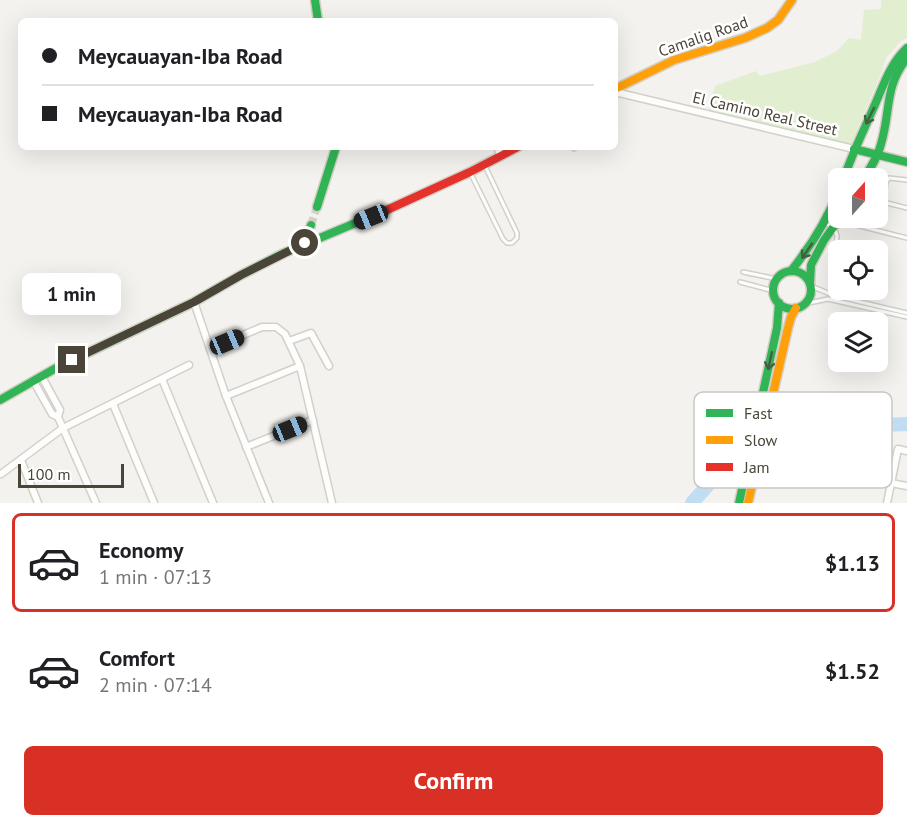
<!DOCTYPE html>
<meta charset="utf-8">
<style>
body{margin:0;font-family:"PT Sans",sans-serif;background:#f2f2f2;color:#202124;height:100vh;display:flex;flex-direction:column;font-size:22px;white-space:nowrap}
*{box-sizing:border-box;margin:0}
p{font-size:20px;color:#757577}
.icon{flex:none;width:33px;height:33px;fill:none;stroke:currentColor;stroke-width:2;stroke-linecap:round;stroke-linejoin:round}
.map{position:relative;height:503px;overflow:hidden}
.side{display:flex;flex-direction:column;background:#fff;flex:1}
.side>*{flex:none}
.top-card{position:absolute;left:18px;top:18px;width:600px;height:132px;border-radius:9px;box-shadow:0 6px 24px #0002;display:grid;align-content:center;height:132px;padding:0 24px;background:#fff}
.needle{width:39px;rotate:21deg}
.fabs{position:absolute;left:828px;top:168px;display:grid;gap:12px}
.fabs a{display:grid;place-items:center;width:60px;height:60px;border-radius:9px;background:#fff;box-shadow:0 6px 24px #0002;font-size:30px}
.scale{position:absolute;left:18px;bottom:15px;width:106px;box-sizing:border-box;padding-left:6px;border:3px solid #4b4439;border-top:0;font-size:16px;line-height:21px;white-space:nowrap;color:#4b4439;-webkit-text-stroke:4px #fff;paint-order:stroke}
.end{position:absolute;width:27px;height:27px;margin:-14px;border:8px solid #4b4439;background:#fff;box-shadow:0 0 0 3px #fff}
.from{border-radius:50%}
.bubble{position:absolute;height:42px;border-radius:9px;background:#fff;box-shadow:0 6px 24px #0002;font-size:20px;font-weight:600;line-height:42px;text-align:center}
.car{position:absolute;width:18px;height:36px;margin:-18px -9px;border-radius:8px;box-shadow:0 0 4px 2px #0007;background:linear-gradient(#222 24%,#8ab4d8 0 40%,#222 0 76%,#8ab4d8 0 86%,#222 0)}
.top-card b{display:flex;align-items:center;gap:21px;height:57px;font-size:22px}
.top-card b+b{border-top:2px solid #e0e0e0}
.top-card i{width:15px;height:15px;background:#202124}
ul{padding:10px 0 0;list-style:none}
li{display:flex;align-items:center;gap:18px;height:99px;margin:0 12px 9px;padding:0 12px;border:3px solid transparent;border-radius:9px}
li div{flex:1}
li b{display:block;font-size:22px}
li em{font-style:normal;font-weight:600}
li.selected{border-color:#d93025}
li>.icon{width:54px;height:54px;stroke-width:1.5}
.cta{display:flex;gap:12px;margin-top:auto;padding:12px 24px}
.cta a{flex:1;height:69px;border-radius:9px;background:#d93025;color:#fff;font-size:24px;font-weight:600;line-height:69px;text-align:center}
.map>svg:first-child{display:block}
.green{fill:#e1eecf}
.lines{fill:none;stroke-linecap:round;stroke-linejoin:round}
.river{stroke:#c0ddf1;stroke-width:14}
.secondary-tunnel{stroke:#d2cfca;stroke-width:8;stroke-dasharray:8 4;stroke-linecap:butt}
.lane-casing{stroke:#d2d0cb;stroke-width:6}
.street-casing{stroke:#d2d0cb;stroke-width:9}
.fast-casing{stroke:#d3cfc5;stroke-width:11}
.slow-casing{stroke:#d3cfc5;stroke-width:11}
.jam-casing{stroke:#d3cfc5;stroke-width:11}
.lane{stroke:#fdfdfc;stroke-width:3}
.street{stroke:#fdfdfc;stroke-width:6}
.fast{stroke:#30b455;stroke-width:8}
.slow{stroke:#ff9f0a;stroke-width:8}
.jam{stroke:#e5322d;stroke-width:8}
.oneway{stroke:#446040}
.route{stroke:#4b4439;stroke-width:8}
.labels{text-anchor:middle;stroke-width:5;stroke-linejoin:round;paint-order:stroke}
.street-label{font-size:16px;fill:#4b4439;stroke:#fff}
.key{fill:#fff;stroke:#c9c7c4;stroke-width:1.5}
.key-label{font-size:16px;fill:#4b4439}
</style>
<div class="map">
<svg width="907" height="503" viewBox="0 0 907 503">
<rect width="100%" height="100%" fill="#f4f2ee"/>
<!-- green -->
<path class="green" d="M881,0H907V38L901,41L886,58L882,71L851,144L708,111L715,86L756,71L760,76L815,62L837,51L849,38L861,40L864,10L881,9Z"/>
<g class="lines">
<!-- river -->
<path class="river" d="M692,503L724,467L736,460L816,457L845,462H862L872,436L883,425L907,424"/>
<!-- secondary-tunnel -->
<path class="secondary-tunnel" d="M311,225L317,207"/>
<!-- lane casing -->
<g class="lane-casing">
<g id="lane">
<path d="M572,147L574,149"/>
<path d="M470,172L503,239L507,243H512L517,238V233L485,166"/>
<path d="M878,201L883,202L886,182L889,178L907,180"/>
<path d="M883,202L907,208"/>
<path d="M825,223C831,226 836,229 837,236L832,276C833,287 839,291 846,298"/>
<path d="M856,225L907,238"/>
<path d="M743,272L777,279"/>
<path d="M740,282L774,291"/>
<path d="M811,286L835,296L907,313"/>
<path d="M804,304L828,299L907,317"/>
</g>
</g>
<!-- street casing -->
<g class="street-casing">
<g id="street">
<path d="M615,92L854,149"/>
<path d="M497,147L501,157"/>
<path d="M194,302L226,396L269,503"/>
<path d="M289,341L311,333L329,366"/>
<path d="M210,349L262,327H276L285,334L300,366L332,503"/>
<path d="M42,377L60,410L58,417L96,503"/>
<path d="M162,379L213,503"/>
<path d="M34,382L52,414L58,417"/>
<path d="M226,396L300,366"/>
<path d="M113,404L154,503"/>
<path d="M246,447L313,420"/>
<path d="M21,460L38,503"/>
<path d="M1,474L63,428L189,365"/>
<path d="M891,483L907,486"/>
<path d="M887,503L898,449L907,451"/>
</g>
</g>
<!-- fast casing -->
<g class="fast-casing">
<g id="fast">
<path d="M315,0L318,21"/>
<path d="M854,149L907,162"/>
<path d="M844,178C852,154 863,132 873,109C883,87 889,65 907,48"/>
<path d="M864,178C871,167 878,157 881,144C891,111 884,87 907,58"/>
<path d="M317,207L336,147"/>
<path d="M305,243L311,225"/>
<path d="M791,271C810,247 827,221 838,192"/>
<circle cx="792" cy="290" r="19"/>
<path d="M810,283L811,265L824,240L840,218"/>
<path d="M0,400L56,368L194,302L241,275L284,253L389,209"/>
<path d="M739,503L777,328L779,303"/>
</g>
</g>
<!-- slow casing -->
<g class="slow-casing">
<g id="slow">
<path d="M615,89L674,60L745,38L767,28L778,20L792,0"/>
<path d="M748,503L788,328L791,317L796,308"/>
</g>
</g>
<!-- jam casing -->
<g class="jam-casing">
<path id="jam" d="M389,209L470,172L518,147"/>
</g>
<!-- lane -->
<use href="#lane" class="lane"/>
<!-- street -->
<use href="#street" class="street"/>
<!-- fast -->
<use href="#fast" class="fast"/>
<!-- slow -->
<use href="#slow" class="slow"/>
<!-- jam -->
<use href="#jam" class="jam"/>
</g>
<!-- one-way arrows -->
<defs><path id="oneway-shaft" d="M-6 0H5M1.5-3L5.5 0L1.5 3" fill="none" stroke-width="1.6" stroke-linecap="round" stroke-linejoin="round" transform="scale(1.5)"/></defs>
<g class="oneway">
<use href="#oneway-shaft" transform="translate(870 116) rotate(116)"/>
<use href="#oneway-shaft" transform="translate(807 251) rotate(124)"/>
<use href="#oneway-shaft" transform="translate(770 361) rotate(102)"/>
</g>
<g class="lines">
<!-- route -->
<path class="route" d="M72,360L194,302L241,275L305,243"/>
</g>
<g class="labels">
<!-- street labels -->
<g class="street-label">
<text transform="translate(703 36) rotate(-19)" y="6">Camalig Road</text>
<text transform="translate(765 113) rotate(13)" y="6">El Camino Real Street</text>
</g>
</g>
<!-- legend -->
<rect x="694" y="392" width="198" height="96" rx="9" class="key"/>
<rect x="706" y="409" width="27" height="8" fill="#30b455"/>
<rect x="706" y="436" width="27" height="8" fill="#ff9f0a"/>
<rect x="706" y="463" width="27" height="8" fill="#e5322d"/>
<g class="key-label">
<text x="744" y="419">Fast</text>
<text x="744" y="446">Slow</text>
<text x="744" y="473">Jam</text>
</g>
</svg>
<div class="fabs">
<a><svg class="needle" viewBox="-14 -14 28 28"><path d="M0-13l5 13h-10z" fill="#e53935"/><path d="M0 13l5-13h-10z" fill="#757577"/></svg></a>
<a><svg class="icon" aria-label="locate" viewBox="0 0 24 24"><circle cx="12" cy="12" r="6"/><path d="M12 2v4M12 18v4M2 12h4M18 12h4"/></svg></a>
<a><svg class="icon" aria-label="layers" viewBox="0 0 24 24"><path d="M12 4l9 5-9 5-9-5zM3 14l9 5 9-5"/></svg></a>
</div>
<div class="scale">100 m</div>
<i class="end from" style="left:305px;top:243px"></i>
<i class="end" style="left:72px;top:360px"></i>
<div class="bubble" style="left:22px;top:273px;width:99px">1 min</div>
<i class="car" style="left:371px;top:217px;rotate:248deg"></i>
<i class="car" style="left:227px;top:342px;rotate:67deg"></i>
<i class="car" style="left:290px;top:429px;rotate:68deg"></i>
<div class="top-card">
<b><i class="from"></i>Meycauayan-Iba Road</b>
<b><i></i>Meycauayan-Iba Road</b>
</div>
</div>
<section class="side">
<ul>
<li class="selected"><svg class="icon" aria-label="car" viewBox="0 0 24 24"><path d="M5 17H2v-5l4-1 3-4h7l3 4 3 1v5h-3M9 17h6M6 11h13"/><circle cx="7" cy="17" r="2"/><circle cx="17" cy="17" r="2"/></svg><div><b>Economy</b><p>1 min · 07:13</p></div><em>$1.13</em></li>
<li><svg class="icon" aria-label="car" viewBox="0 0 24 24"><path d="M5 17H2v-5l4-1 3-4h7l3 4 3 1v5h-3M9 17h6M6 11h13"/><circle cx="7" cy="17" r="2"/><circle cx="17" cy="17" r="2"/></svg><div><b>Comfort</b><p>2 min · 07:14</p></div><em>$1.52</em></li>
</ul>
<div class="cta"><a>Confirm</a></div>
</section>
